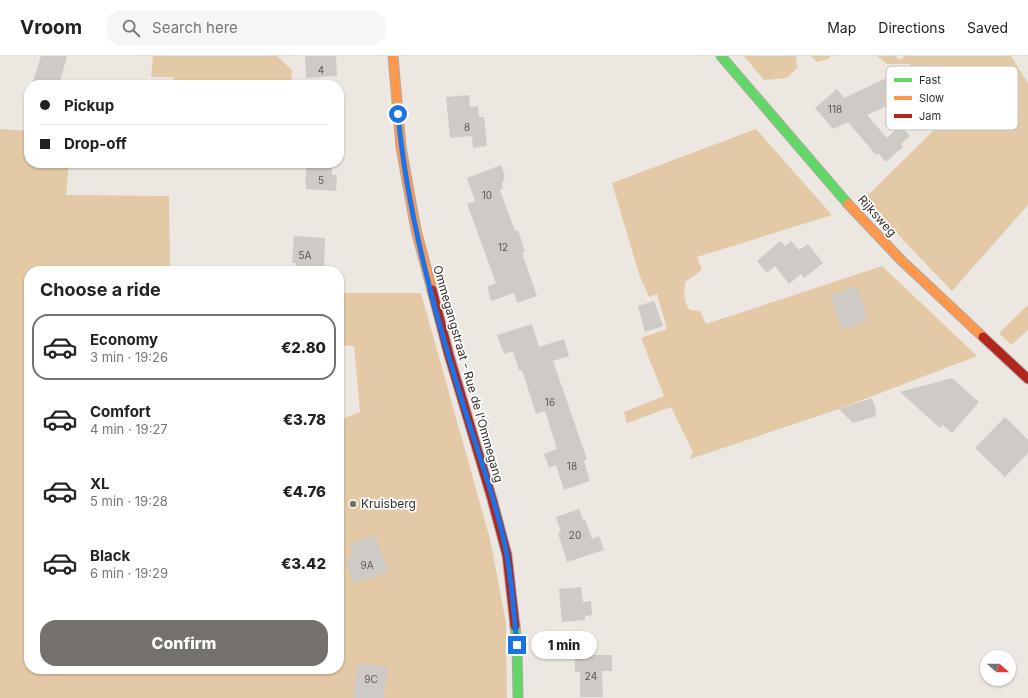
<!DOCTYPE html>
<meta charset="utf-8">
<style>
body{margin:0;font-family:Inter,sans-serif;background:#f6f6f6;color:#222;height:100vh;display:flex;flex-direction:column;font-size:15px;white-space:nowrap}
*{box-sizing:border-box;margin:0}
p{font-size:13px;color:#767676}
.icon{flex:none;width:22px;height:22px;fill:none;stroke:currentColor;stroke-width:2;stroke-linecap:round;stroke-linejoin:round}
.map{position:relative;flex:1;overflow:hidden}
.panel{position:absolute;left:24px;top:210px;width:320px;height:408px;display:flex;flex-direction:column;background:#fff;border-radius:16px;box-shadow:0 1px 3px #0004}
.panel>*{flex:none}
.hud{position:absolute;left:24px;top:24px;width:320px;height:88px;border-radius:16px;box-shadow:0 1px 3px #0004;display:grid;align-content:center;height:88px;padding:0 16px;background:#fff}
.needle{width:26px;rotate:110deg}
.tools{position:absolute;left:980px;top:594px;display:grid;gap:8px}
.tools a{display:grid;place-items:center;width:36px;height:36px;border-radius:50%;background:#fff;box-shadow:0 1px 3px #0004;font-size:20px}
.end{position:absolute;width:18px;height:18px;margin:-9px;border:5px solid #1a73e8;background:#fff;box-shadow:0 0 0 2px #fff}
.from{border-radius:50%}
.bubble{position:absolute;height:28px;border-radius:14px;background:#fff;box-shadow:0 1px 3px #0004;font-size:13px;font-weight:800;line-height:28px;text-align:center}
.hud b{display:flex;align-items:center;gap:14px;height:38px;font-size:15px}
.hud b+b{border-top:1px solid #e0e0e0}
.hud i{width:10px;height:10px;background:#222}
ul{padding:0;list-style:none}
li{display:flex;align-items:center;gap:12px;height:66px;margin:0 8px 6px;padding:0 8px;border:2px solid transparent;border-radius:16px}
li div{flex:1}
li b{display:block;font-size:15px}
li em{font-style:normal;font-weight:800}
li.active{border-color:#74706b}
li>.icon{width:36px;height:36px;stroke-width:1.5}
h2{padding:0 16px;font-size:18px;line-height:48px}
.primary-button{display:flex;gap:8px;margin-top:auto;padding:8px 16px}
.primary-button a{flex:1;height:46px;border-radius:16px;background:#74706b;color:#fff;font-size:16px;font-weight:800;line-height:46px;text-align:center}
header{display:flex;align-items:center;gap:24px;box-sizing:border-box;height:56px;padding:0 20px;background:#fff;border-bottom:1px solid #e0e0e0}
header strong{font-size:19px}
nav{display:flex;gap:22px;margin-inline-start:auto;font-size:14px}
.search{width:280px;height:36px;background:#f6f6f6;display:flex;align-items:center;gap:10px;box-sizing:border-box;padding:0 14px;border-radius:16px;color:#767676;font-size:15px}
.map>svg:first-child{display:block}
.green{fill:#e3c9a5}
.building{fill:#cecac6}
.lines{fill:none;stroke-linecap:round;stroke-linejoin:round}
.fast-casing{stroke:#aeaaa6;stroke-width:11}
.slow-casing{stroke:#aeaaa6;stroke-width:11}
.jam-casing{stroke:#aeaaa6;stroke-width:11}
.fast{stroke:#63d668;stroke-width:9}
.slow{stroke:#ff974d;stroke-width:9}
.jam{stroke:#b3261e;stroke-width:9}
.route{stroke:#1a73e8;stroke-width:5}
.poi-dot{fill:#74706b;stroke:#fff;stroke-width:1.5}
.labels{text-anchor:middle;stroke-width:3.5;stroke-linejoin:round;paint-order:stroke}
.number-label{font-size:10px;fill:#5a5652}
.street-label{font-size:12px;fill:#33302c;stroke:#fff}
.poi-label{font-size:12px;fill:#33302c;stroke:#fff;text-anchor:start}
.key{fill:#fff;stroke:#c2c1c0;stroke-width:1}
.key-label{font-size:11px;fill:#33302c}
</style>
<header>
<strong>Vroom</strong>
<div class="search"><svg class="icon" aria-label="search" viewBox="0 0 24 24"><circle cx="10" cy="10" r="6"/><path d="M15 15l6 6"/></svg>Search here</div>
<nav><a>Map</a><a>Directions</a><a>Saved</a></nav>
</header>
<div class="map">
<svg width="1028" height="642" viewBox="0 0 1028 642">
<rect width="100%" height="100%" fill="#ece7e1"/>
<!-- green -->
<g class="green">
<path d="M153,0H277L292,14L291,29H173L174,21H151Z"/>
<path d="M744,0H796L797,12L787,22L764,24Z"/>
<path d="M811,0H831L828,3L817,6Z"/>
<path d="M877,0H896L898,4L906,0H1011L1028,27V149L952,235L864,143L940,68L916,15L909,8H887Z"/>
<path d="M0,73L29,75V107H69L66,139L169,140L170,215H29V613H339V364L360,356L354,290L339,289V237H421L490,483L506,567L507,642H0Z"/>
<path d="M756,73L832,159L697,201L702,214L685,226C684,237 683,246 690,254L700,255L706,268L882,210L977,300L836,354L690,403L693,396L671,351L627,367L624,356L664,340L641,282L667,273L657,238L649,241L639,218L612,127Z"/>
<path d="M1028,249V274L1011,289L999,277Z"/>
</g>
<!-- building -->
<g class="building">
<path d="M41,0H67L59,29H32Z"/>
<path d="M305,0H336L337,20L306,22Z"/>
<path d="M910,11L923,34L867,59L887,82L901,69L910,80L901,88L903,91L886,106L878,97L876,99L848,66L833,73L815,52L837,33L844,42Z"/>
<path d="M469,39L470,51L478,50L479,61H484L487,90L473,92L472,80L450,82L446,41Z"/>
<path d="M307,107H332V119H337L336,135L306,133V129H305Z"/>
<path d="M501,109L505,120L502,128L503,132L500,134L515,175L518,174L525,196L522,197L537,240L517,247L514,237L491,245L487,231L496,227L467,148L475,145L467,122Z"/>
<path d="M294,180L325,182L324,215H296V207H292Z"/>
<path d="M780,185L785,190L791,185L799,194L808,188L823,207L804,222L801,218L789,228L775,210L767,217L757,205Z"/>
<path d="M857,230L868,265L842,274L831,239Z"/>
<path d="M654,245L663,270L645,276L638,250Z"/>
<path d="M532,268L539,291L564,283L569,300L553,305L587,403L584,405L590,425L564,434L556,409L549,412L544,398L557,393L545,355L536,358L522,314L519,315L513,295L504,298L497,279Z"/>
<path d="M952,322L979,346L952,377L943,369L940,372L900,336Z"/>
<path d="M872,342L876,354L875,355L876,360L853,367L839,353Z"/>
<path d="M1005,361L1028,384V397L1005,421L975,392Z"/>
<path d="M579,453L583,464L585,463L592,483L599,480L604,494L567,506L558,477L561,476L556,461Z"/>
<path d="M375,479L389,516L354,528L345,503L354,499L350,488Z"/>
<path d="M581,531L583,546L591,545L592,559L585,560V564L562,566L559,533Z"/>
<path d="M575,599H612V615H602L603,641H580V616H575Z"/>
<path d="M358,607L388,611L384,642H353Z"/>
</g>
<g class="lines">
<!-- fast casing -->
<g class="fast-casing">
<g id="fast">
<path d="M721,0L848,148"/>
<path d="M515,570L517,589L518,642"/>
</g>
</g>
<!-- slow casing -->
<g class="slow-casing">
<g id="slow">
<path d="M393,0L401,91L416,174L432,234"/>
<path d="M848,148L901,204L983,281"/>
</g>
</g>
<!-- jam casing -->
<g class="jam-casing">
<g id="jam">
<path d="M432,234L449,299L492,443L507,499L515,570"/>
<path d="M983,281L1028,323"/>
</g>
</g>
<!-- fast -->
<use href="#fast" class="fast"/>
<!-- slow -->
<use href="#slow" class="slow"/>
<!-- jam -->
<use href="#jam" class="jam"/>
</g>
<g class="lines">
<!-- route -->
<path class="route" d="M398,58C407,157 434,253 463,348C478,397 497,448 507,499C512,529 514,559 517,589"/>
</g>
<!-- markers -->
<circle class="poi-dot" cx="353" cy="448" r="4"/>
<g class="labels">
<!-- number labels -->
<g class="number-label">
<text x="321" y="18">4</text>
<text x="835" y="57">118</text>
<text x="467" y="75">8</text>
<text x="321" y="128">5</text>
<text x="487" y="143">10</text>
<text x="503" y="195">12</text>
<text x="305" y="203">5A</text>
<text x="550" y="350">16</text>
<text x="572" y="414">18</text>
<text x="575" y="483">20</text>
<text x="367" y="513">9A</text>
<text x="591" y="624">24</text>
<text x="371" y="627">9C</text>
</g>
<!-- street labels -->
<g class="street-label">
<text transform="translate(877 160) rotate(48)" y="4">Rijksweg</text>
<text transform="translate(468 318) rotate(74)" y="4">Ommegangstraat - Rue de l'Ommegang</text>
</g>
<!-- poi labels -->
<g class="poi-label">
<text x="361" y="452">Kruisberg</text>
</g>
</g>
<!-- legend -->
<rect x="886" y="10" width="132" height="64" rx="6" class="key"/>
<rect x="894" y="22" width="18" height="4" fill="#63d668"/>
<rect x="894" y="40" width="18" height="4" fill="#ff974d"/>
<rect x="894" y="58" width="18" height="4" fill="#b3261e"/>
<g class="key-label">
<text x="919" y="28">Fast</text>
<text x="919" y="46">Slow</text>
<text x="919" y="64">Jam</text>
</g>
</svg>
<div class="tools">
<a><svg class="needle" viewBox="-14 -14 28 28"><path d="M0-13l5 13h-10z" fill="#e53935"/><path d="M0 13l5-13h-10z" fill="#767676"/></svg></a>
</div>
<i class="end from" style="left:398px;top:58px"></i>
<i class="end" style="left:517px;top:589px"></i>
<div class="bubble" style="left:531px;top:575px;width:66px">1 min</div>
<div class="hud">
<b><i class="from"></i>Pickup</b>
<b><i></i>Drop-off</b>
</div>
<section class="panel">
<h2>Choose a ride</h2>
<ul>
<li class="active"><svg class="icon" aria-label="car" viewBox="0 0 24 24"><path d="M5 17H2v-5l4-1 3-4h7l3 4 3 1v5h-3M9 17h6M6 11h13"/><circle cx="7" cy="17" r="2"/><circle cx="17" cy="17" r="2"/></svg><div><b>Economy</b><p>3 min · 19:26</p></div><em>€2.80</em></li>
<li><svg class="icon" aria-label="car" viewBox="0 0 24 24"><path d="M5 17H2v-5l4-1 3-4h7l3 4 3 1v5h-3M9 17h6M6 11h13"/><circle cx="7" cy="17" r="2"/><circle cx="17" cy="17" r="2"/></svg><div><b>Comfort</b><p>4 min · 19:27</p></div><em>€3.78</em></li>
<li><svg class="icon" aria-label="car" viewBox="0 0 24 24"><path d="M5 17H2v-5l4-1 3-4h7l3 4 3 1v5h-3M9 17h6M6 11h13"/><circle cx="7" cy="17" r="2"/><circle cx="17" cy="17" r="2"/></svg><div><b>XL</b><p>5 min · 19:28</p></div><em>€4.76</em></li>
<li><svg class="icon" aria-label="car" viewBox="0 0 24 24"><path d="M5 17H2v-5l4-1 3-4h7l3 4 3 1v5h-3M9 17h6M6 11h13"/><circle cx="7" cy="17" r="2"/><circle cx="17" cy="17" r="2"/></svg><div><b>Black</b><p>6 min · 19:29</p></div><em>€3.42</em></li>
</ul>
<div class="primary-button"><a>Confirm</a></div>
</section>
</div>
